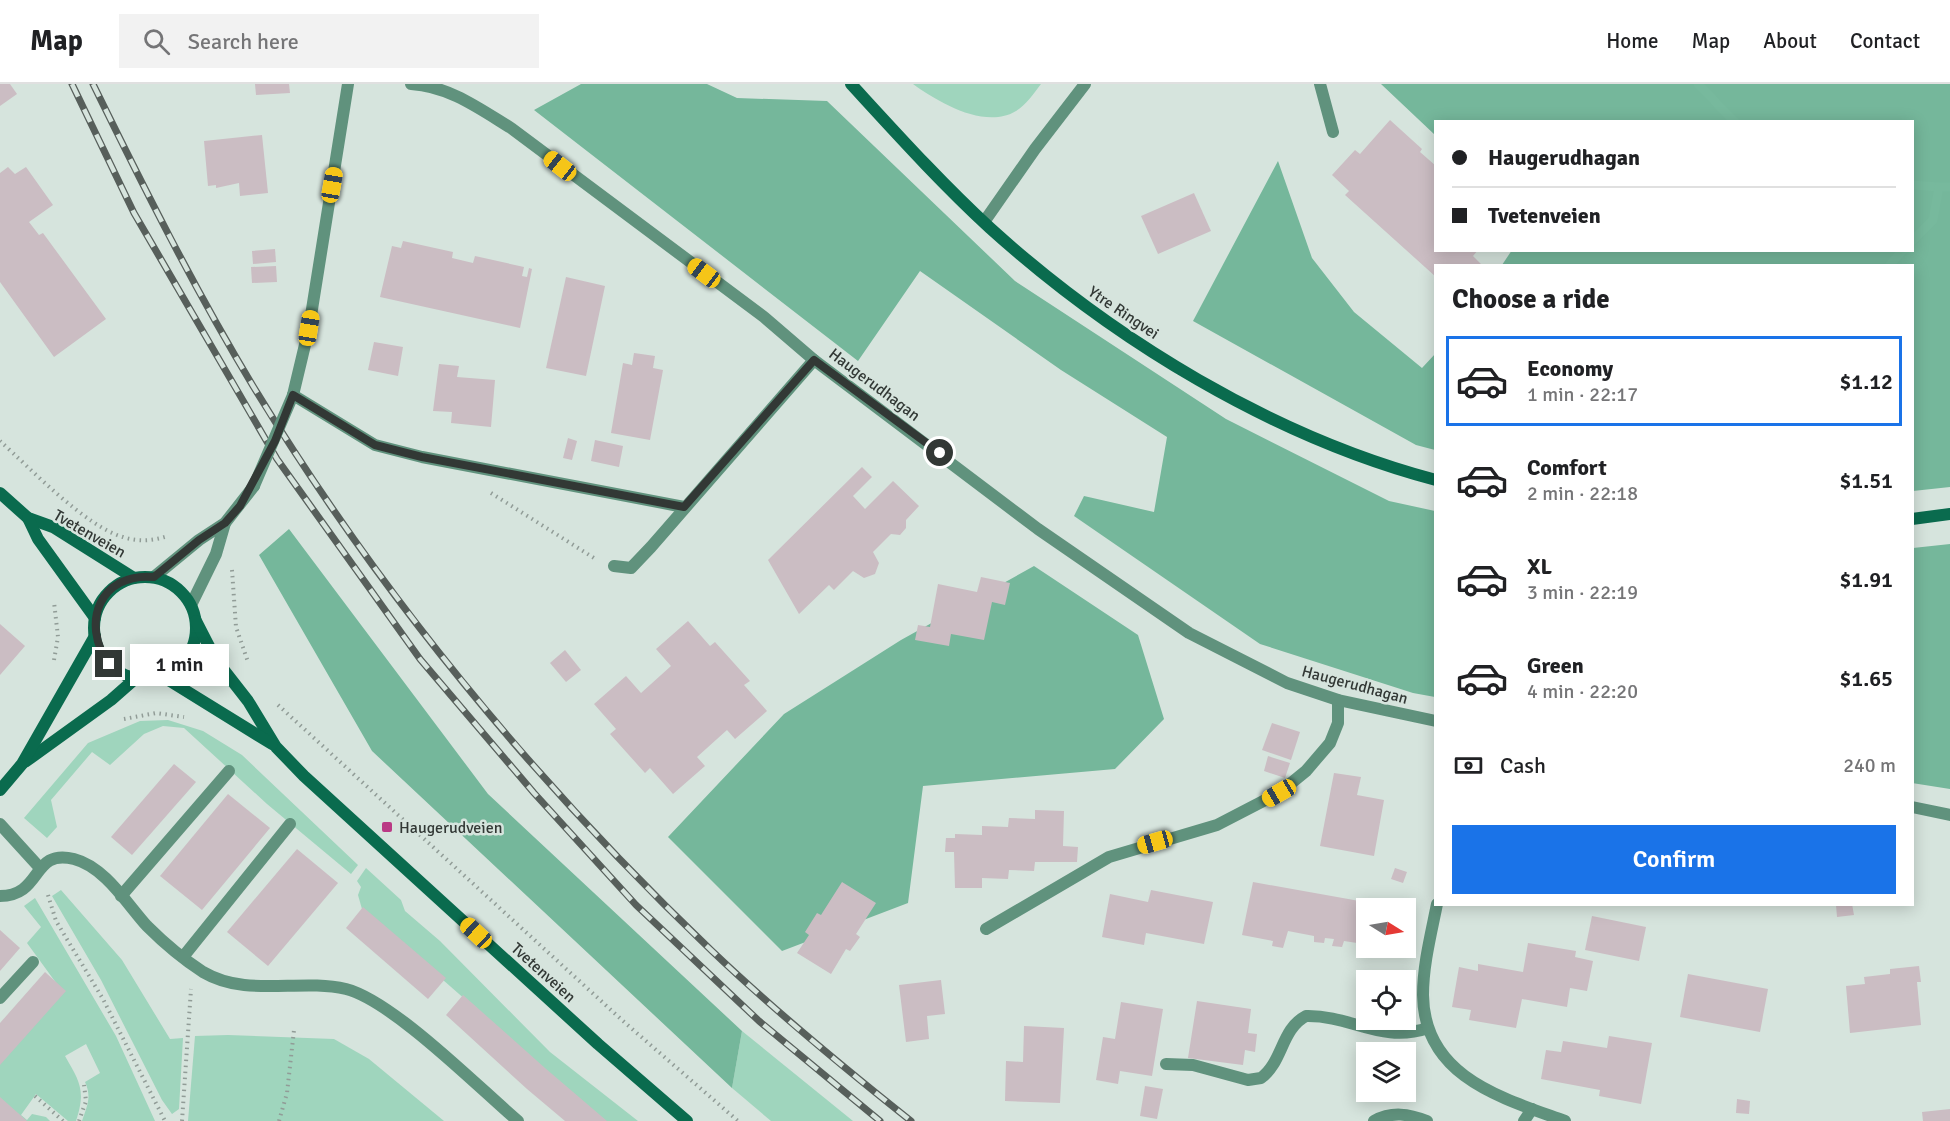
<!DOCTYPE html>
<meta charset="utf-8">
<style>
body{margin:0;font-family:Signika,sans-serif;background:#f2f2f2;color:#202124;height:100vh;display:flex;flex-direction:column;font-size:22px;white-space:nowrap}
*{box-sizing:border-box;margin:0}
p{font-size:20px;color:#757577}
.icon{flex:none;width:33px;height:33px;fill:none;stroke:currentColor;stroke-width:2;stroke-linecap:round;stroke-linejoin:round}
.map{position:relative;flex:1;overflow:hidden}
.panel{position:absolute;left:1434px;top:180px;width:480px;height:642px;display:flex;flex-direction:column;background:#fff;border-radius:0px;box-shadow:0 3px 15px #0003}
.panel>*{flex:none}
.guide{position:absolute;left:1434px;top:36px;width:480px;height:132px;border-radius:0px;box-shadow:0 3px 15px #0003;display:grid;align-content:center;height:132px;padding:0 18px;background:#fff}
.needle{width:39px;rotate:101deg}
.controls{position:absolute;left:1356px;top:814px;display:grid;gap:12px}
.controls a{display:grid;place-items:center;width:60px;height:60px;border-radius:0px;background:#fff;box-shadow:0 3px 15px #0003;font-size:30px}
.end{position:absolute;width:27px;height:27px;margin:-14px;border:8px solid #323835;background:#fff;box-shadow:0 0 0 3px #fff}
.from{border-radius:50%}
.bubble{position:absolute;height:42px;border-radius:0px;background:#fff;box-shadow:0 3px 15px #0003;font-size:20px;font-weight:600;line-height:42px;text-align:center}
.car{position:absolute;width:18px;height:36px;margin:-18px -9px;border-radius:8px;box-shadow:0 0 4px 2px #0007;background:linear-gradient(#f5c518 24%,#345 0 40%,#f5c518 0 76%,#345 0 86%,#f5c518 0)}
.guide b{display:flex;align-items:center;gap:21px;height:57px;font-size:22px}
.guide b+b{border-top:2px solid #e0e0e0}
.guide i{width:15px;height:15px;background:#202124}
ul{padding:0;list-style:none}
li{display:flex;align-items:center;gap:18px;height:90px;margin:0 12px 9px;padding:0 6px;border:3px solid transparent;border-radius:0px}
li div{flex:1}
li b{display:block;font-size:22px}
li em{font-style:normal;font-weight:600}
li.selected{border-color:#1a73e8}
li>.icon{width:54px;height:54px;stroke-width:1.5}
h2{padding:0 18px;font-size:27px;line-height:72px}
.pay{display:flex;align-items:center;gap:15px;height:66px;padding:0 18px;font-size:22px}
.pay p{margin-inline-start:auto}
.button{display:flex;gap:12px;margin-top:auto;padding:12px 18px}
.button a{flex:1;height:69px;border-radius:0px;background:#1a73e8;color:#fff;font-size:24px;font-weight:600;line-height:69px;text-align:center}
header{display:flex;align-items:center;gap:36px;box-sizing:border-box;height:84px;padding:0 30px;background:#fff;border-bottom:2px solid #e0e0e0}
header strong{font-size:28px}
nav{display:flex;gap:33px;margin-inline-start:auto;font-size:21px}
.search{width:420px;height:54px;background:#f2f2f2;display:flex;align-items:center;gap:15px;box-sizing:border-box;padding:0 21px;border-radius:0px;color:#757577;font-size:22px}
.map>svg:first-child{display:block}
.green{fill:#9fd5bd}
.forest{fill:#75b79b}
.lines{fill:none;stroke-linecap:round;stroke-linejoin:round}
.stream{stroke:#77b99d;stroke-width:9}
.building{fill:#cbbdc3}
.path{stroke:#919c97;stroke-width:4;stroke-dasharray:1.5 4.5;stroke-linecap:butt}
.lane{stroke:#60927d;stroke-width:12}
.street{stroke:#60927d;stroke-width:12}
.secondary{stroke:#0a6b4e;stroke-width:12}
.rail-casing{stroke:#575f5b;stroke-width:7}
.rail{stroke:#d6e4dd;stroke-width:4.5;stroke-dasharray:14;stroke-linecap:butt}
.street-bridge{stroke:#60927d;stroke-width:12}
.route{stroke:#323835;stroke-width:8}
.poi-dot{fill:#ba3a85;stroke:#d6e4dd;stroke-width:2}
.labels{text-anchor:middle;stroke-width:5;stroke-linejoin:round;paint-order:stroke}
.street-label{font-size:16px;fill:#323835;stroke:#d6e4dd}
.poi-label{font-size:16px;fill:#323835;stroke:#d6e4dd;text-anchor:start}
</style>
<header>
<strong>Map</strong>
<div class="search"><svg class="icon" aria-label="search" viewBox="0 0 24 24"><circle cx="10" cy="10" r="6"/><path d="M15 15l6 6"/></svg>Search here</div>
<nav><a>Home</a><a>Map</a><a>About</a><a>Contact</a></nav>
</header>
<div class="map">
<svg width="1950" height="1037" viewBox="0 0 1950 1037">
<rect width="100%" height="100%" fill="#d6e4dd"/>
<!-- green -->
<g class="green">
<path d="M913,0H1041C1034,9 1026,21 1016,27C985,46 938,18 913,0Z"/>
<path d="M168,636L203,647L242,671L358,781L351,790L267,720L184,644L163,642L144,650L110,681L92,668L51,716L57,743L47,754L24,734L88,659L140,637Z"/>
<path d="M366,784L401,816L405,827L440,857L550,968L638,1037H604L362,825L358,811L361,803L357,797Z"/>
<path d="M61,806L122,876L170,955L183,954L179,1025L172,1030L162,1016L101,896L52,812Z"/>
<path d="M35,814L116,952L155,1037H82C87,1022 92,1013 85,998L100,989L86,960L65,972C80,998 86,1007 76,1037H68L36,1010L21,1031L27,1036L32,1030L46,1033L50,1037H0V977L62,907L27,859L41,843L24,822Z"/>
<path d="M742,947L853,1037H771L732,1004Z"/>
<path d="M228,951L334,955L369,975L444,1037H188L195,952Z"/>
</g>
<!-- forest -->
<g class="forest">
<path d="M581,0H707L737,14L827,17L1015,197L1226,335L1389,417L1435,427V613L1413,609L1260,560L1074,432L1084,412L1154,428L1167,353L1061,286L920,187L858,277L534,26Z"/>
<path d="M1381,0H1950V403L1913,407L1912,182L1502,181L1512,166H1912V38H1436L1435,51Z"/>
<path d="M1278,77L1312,174L1354,228L1422,284L1435,270V366L1416,361L1193,237Z"/>
<path d="M289,445L488,710L742,947L732,1004L372,667L259,471Z"/>
<path d="M1950,460V705L1912,699L1913,464Z"/>
<path d="M1034,482L1138,551L1164,635L1115,685L923,702L908,819L782,867L668,753L784,630L901,556Z"/>
</g>
<g class="lines">
<!-- stream -->
<g class="stream">
<path d="M1698,0L1735,38"/>
<path d="M1912,101L1939,103"/>
<path d="M1912,157L1933,136L1939,103H1950"/>
<path d="M1889,182L1903,166"/>
</g>
</g>
<!-- building -->
<g class="building">
<path d="M0,0H10L17,10L0,22Z"/>
<path d="M255,0H289L290,9L256,11Z"/>
<path d="M1390,36L1422,65L1420,68L1436,82V166H1478L1473,172L1483,182H1436V193L1345,111L1349,107L1332,91L1355,66L1360,70Z"/>
<path d="M262,51L268,109L240,112L239,99L216,104V101L208,102L204,57Z"/>
<path d="M8,83L15,90L26,83L53,121L29,138L39,151L43,149L106,235L54,273L0,198V89Z"/>
<path d="M1194,109L1211,147L1158,170L1141,132Z"/>
<path d="M403,157L453,168L452,174L473,179L475,172L524,183L522,192L527,193L529,184L532,185L520,244L380,213L392,162L401,164Z"/>
<path d="M275,165L276,178L253,180L252,167Z"/>
<path d="M276,182L277,198L252,199L251,183Z"/>
<path d="M566,193L605,202L586,292L546,284Z"/>
<path d="M374,258L403,263L398,292L368,286Z"/>
<path d="M634,269L655,272L653,284L663,286L650,356L611,349L623,279L632,281Z"/>
<path d="M439,280L459,282L457,293L495,296L491,343L451,339L452,328L433,327Z"/>
<path d="M568,354L577,357L572,376L563,374Z"/>
<path d="M595,356L623,362L619,383L591,377Z"/>
<path d="M862,383L872,393L853,412L865,425L893,397L919,422L906,436V444L900,451L891,450L873,468L879,479L875,490L864,494L853,487L834,506L829,501L799,530L768,476Z"/>
<path d="M981,493L1010,499L1005,521L992,518L984,556L951,550L949,562L915,556L918,541L930,543L938,500L977,508Z"/>
<path d="M688,537L710,562L715,558L750,597L744,601L767,627L735,655L727,646L697,673L705,682L673,710L650,684L645,689L610,650L616,645L594,620L626,592L641,609L671,582L656,565Z"/>
<path d="M0,540L25,562L0,591Z"/>
<path d="M565,566L581,586L566,598L550,579Z"/>
<path d="M1272,639L1300,648L1291,676L1262,666Z"/>
<path d="M1268,672L1290,679L1285,694L1264,687Z"/>
<path d="M174,680L196,698L132,771L111,753Z"/>
<path d="M1334,689L1361,693L1357,711L1384,716L1374,772L1320,762Z"/>
<path d="M228,710L270,744L202,826L160,792Z"/>
<path d="M1035,726L1064,727L1063,762L1078,763L1077,778H1035L1034,787L1009,786L1008,795L982,794V804H955L954,768H945L946,754H955V750L982,751V742L1008,743L1009,734L1035,735Z"/>
<path d="M297,765L338,799L268,882L227,848Z"/>
<path d="M1395,784L1407,788L1403,799L1391,795Z"/>
<path d="M842,798L876,819L856,850L860,853L850,867L846,865L831,890L797,869L809,851L805,848L817,829L821,831Z"/>
<path d="M1253,798L1365,818L1357,859L1344,857L1342,863L1332,862L1334,855L1325,854L1324,859L1314,858V852L1288,847L1283,864L1272,862L1273,857L1242,851Z"/>
<path d="M1151,806L1213,818L1204,860L1146,849L1144,861L1102,853L1110,810L1148,818Z"/>
<path d="M1852,820L1854,831L1837,833L1836,821Z"/>
<path d="M363,823L446,894L428,915L346,844Z"/>
<path d="M1592,832L1646,843L1639,877L1585,866Z"/>
<path d="M0,846L20,864L0,887Z"/>
<path d="M1528,859L1576,867L1575,873L1593,877L1587,907L1570,904L1567,923L1522,915L1516,944L1469,936L1471,926L1452,923L1459,883L1478,887V880L1523,888Z"/>
<path d="M1919,882L1921,898H1917L1921,941L1850,949L1846,902L1865,900L1864,893L1890,890V885Z"/>
<path d="M45,888L66,907L0,981V939Z"/>
<path d="M1688,890L1768,905L1760,948L1680,933Z"/>
<path d="M941,896L945,930L927,932L929,955L906,958L899,901Z"/>
<path d="M463,911L545,984L607,1037H565L527,1005L446,931Z"/>
<path d="M1197,917L1251,925L1248,949L1257,950L1255,968L1245,966L1243,981L1188,974Z"/>
<path d="M1121,918L1163,925L1152,992L1120,987L1118,1000L1096,996L1103,953L1115,955Z"/>
<path d="M1024,942L1064,944L1060,1019L1005,1017L1006,977L1023,978Z"/>
<path d="M1609,952L1652,959L1641,1020L1599,1012L1600,1006L1541,995L1546,966L1561,968L1563,957L1607,964Z"/>
<path d="M1145,1002L1163,1005L1157,1035L1140,1032Z"/>
<path d="M0,1013L27,1037H0Z"/>
<path d="M1737,1015L1750,1017L1749,1030L1736,1029Z"/>
<path d="M1950,1025V1037H1923L1922,1028Z"/>
</g>
<g class="lines">
<!-- path -->
<g class="path">
<path d="M0,357C30,384 86,443 123,453C138,458 153,457 168,452"/>
<path d="M491,409L594,474"/>
<path d="M232,486L236,543L248,578"/>
<path d="M54,576L58,553L54,518"/>
<path d="M278,621L623,937L738,1037"/>
<path d="M124,635L156,629L184,633"/>
<path d="M404,747L409,742"/>
<path d="M48,811L56,837L103,915L165,1037"/>
<path d="M35,1012L63,1037"/>
<path d="M79,1037L86,1017L84,1001"/>
<path d="M182,1037L191,905"/>
<path d="M279,1037L287,1009L294,946"/>
</g>
<!-- lane -->
<g class="lane">
<path d="M1320,0L1333,48"/>
<path d="M293,311L375,361L422,373L684,423"/>
<path d="M614,482L631,484L651,463L814,276"/>
<path d="M0,740L40,784"/>
<path d="M0,812C43,812 31,764 74,775C105,783 127,820 147,842C164,859 183,875 203,888C247,914 299,894 346,905C393,917 478,1003 518,1037"/>
<path d="M121,812L229,687"/>
<path d="M986,845L1109,773L1217,741L1279,709L1306,687L1330,659L1338,639V616"/>
<path d="M183,873L290,740"/>
<path d="M0,914L33,878"/>
<path d="M1166,980L1193,981L1248,996L1261,994C1283,978 1281,945 1306,932C1352,931 1381,960 1428,944"/>
<path d="M1374,1037C1392,1027 1409,1030 1427,1037"/>
<path d="M1524,1037L1532,1025"/>
</g>
<!-- street -->
<g class="street">
<path d="M411,0C449,2 480,25 511,44L764,233L814,276L1038,445L1189,549L1287,599L1338,616L1436,637"/>
<path d="M984,138L1035,65L1085,0"/>
<path d="M293,311L309,244L348,0"/>
<path d="M154,493L199,456L225,439L254,402"/>
<path d="M191,521L216,470L225,439"/>
<path d="M1912,723L1950,731"/>
<path d="M1437,820C1431,850 1423,881 1423,911C1424,993 1502,1014 1565,1037"/>
</g>
<!-- secondary -->
<g class="secondary">
<path d="M851,0C896,49 941,99 990,144C1114,256 1273,353 1436,396"/>
<path d="M0,409L28,434L53,443L134,494"/>
<path d="M28,434L38,455L95,534"/>
<path d="M1912,435L1950,430"/>
<circle cx="145" cy="544" r="51"/>
<path d="M196,537L216,576L248,617L276,663L304,692L598,960L687,1037"/>
<path d="M162,592L272,660"/>
<path d="M25,678L111,616L136,594"/>
<path d="M0,706L22,680L95,552"/>
</g>
<!-- rail casing -->
<g class="rail-casing">
<g id="rail">
<path d="M72,0L134,129L277,375L420,575L534,709L636,821L759,937L880,1037"/>
<path d="M93,0C143,102 194,204 253,302C379,509 537,700 712,867C775,927 843,983 911,1037"/>
</g>
</g>
<!-- rail -->
<use href="#rail" class="rail"/>
<!-- street-bridge -->
<path class="street-bridge" d="M254,402L293,311"/>
</g>
<g class="lines">
<!-- route -->
<path class="route" d="M109,580C80,539 100,488 154,493L199,456L225,439L240,422L275,357L293,311L375,361L422,373L684,423L814,276L940,369"/>
</g>
<!-- markers -->
<rect class="poi-dot" x="381" y="737" width="12" height="12" rx="3"/>
<g class="labels">
<!-- street labels -->
<g class="street-label">
<text transform="translate(1124 228) rotate(34)" y="6">Ytre Ringvei</text>
<text transform="translate(875 300) rotate(37)" y="6">Haugerudhagan</text>
<text transform="translate(90 449) rotate(30)" y="6">Tvetenveien</text>
<text transform="translate(1355 600) rotate(15)" y="6">Haugerudhagan</text>
<text transform="translate(544 888) rotate(42)" y="6">Tvetenveien</text>
</g>
<!-- poi labels -->
<g class="poi-label">
<text x="399" y="749">Haugerudveien</text>
</g>
</g>
</svg>
<div class="controls">
<a><svg class="needle" viewBox="-14 -14 28 28"><path d="M0-13l5 13h-10z" fill="#e53935"/><path d="M0 13l5-13h-10z" fill="#757577"/></svg></a>
<a><svg class="icon" aria-label="locate" viewBox="0 0 24 24"><circle cx="12" cy="12" r="6"/><path d="M12 2v4M12 18v4M2 12h4M18 12h4"/></svg></a>
<a><svg class="icon" aria-label="layers" viewBox="0 0 24 24"><path d="M12 4l9 5-9 5-9-5zM3 14l9 5 9-5"/></svg></a>
</div>
<i class="end from" style="left:940px;top:369px"></i>
<i class="end" style="left:109px;top:580px"></i>
<div class="bubble" style="left:130px;top:560px;width:99px">1 min</div>
<i class="car" style="left:560px;top:82px;rotate:308deg"></i>
<i class="car" style="left:332px;top:101px;rotate:10deg"></i>
<i class="car" style="left:704px;top:189px;rotate:307deg"></i>
<i class="car" style="left:309px;top:244px;rotate:9deg"></i>
<i class="car" style="left:1279px;top:709px;rotate:240deg"></i>
<i class="car" style="left:1155px;top:758px;rotate:254deg"></i>
<i class="car" style="left:476px;top:849px;rotate:313deg"></i>
<div class="guide">
<b><i class="from"></i>Haugerudhagan</b>
<b><i></i>Tvetenveien</b>
</div>
<section class="panel">
<h2>Choose a ride</h2>
<ul>
<li class="selected"><svg class="icon" aria-label="car" viewBox="0 0 24 24"><path d="M5 17H2v-5l4-1 3-4h7l3 4 3 1v5h-3M9 17h6M6 11h13"/><circle cx="7" cy="17" r="2"/><circle cx="17" cy="17" r="2"/></svg><div><b>Economy</b><p>1 min · 22:17</p></div><em>$1.12</em></li>
<li><svg class="icon" aria-label="car" viewBox="0 0 24 24"><path d="M5 17H2v-5l4-1 3-4h7l3 4 3 1v5h-3M9 17h6M6 11h13"/><circle cx="7" cy="17" r="2"/><circle cx="17" cy="17" r="2"/></svg><div><b>Comfort</b><p>2 min · 22:18</p></div><em>$1.51</em></li>
<li><svg class="icon" aria-label="car" viewBox="0 0 24 24"><path d="M5 17H2v-5l4-1 3-4h7l3 4 3 1v5h-3M9 17h6M6 11h13"/><circle cx="7" cy="17" r="2"/><circle cx="17" cy="17" r="2"/></svg><div><b>XL</b><p>3 min · 22:19</p></div><em>$1.91</em></li>
<li><svg class="icon" aria-label="car" viewBox="0 0 24 24"><path d="M5 17H2v-5l4-1 3-4h7l3 4 3 1v5h-3M9 17h6M6 11h13"/><circle cx="7" cy="17" r="2"/><circle cx="17" cy="17" r="2"/></svg><div><b>Green</b><p>4 min · 22:20</p></div><em>$1.65</em></li>
</ul>
<div class="pay"><svg class="icon" aria-label="cash" viewBox="0 0 24 24"><path d="M3 7h18v10H3z"/><circle cx="12" cy="12" r="2"/></svg>Cash<p>240 m</p></div>
<div class="button"><a>Confirm</a></div>
</section>
</div>
